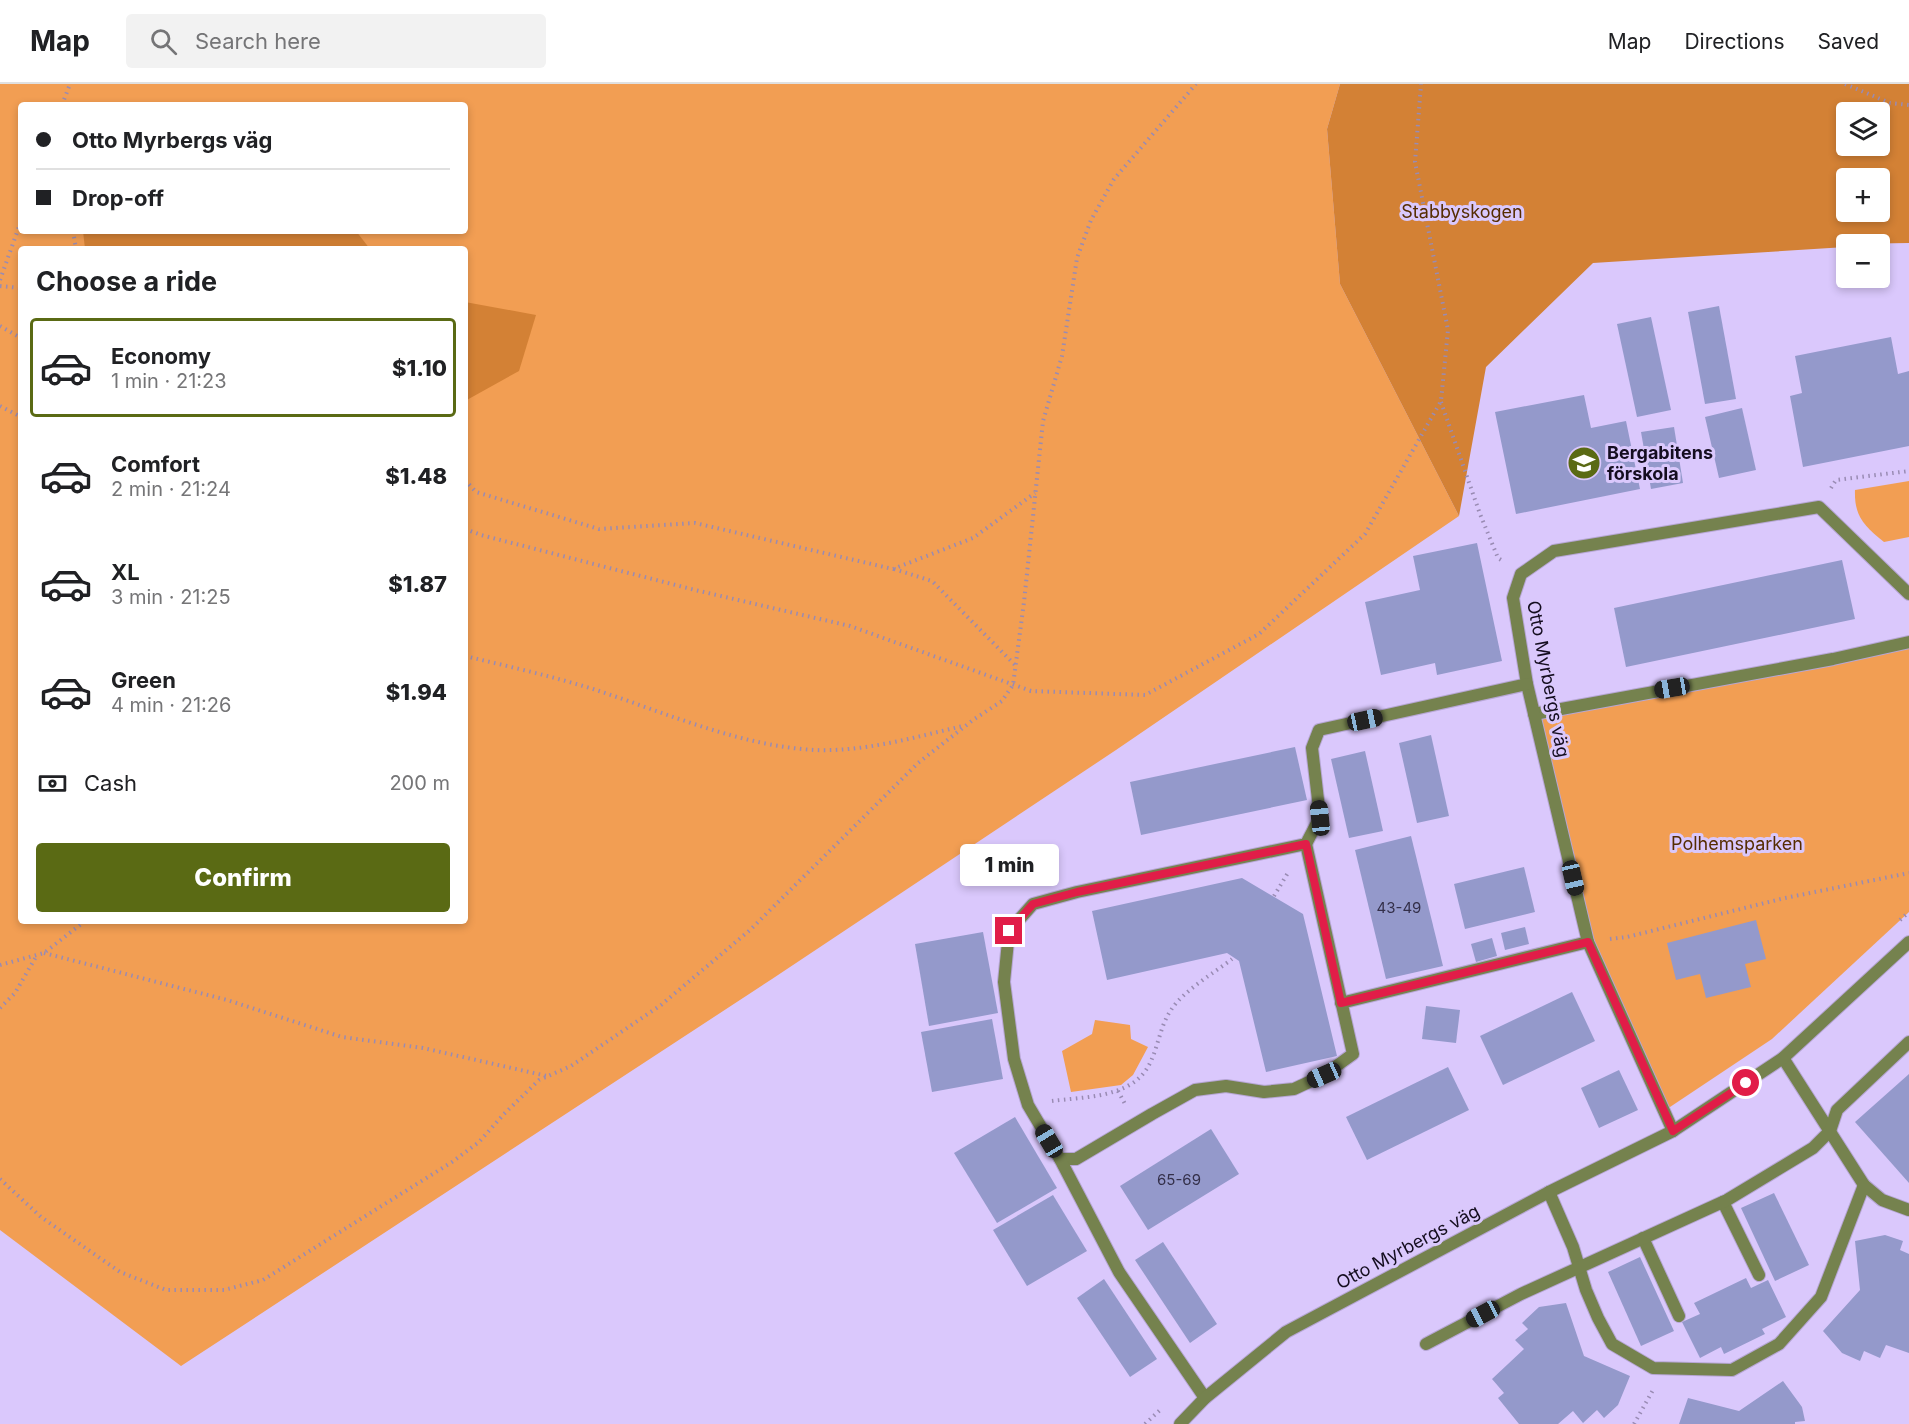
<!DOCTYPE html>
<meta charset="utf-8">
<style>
body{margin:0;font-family:Inter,sans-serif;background:#f2f2f2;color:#202124;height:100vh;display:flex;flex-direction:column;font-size:22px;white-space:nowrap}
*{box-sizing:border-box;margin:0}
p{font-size:20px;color:#757577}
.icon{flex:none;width:33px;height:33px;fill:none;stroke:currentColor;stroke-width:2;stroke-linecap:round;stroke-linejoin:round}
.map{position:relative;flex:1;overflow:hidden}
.panel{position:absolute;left:18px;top:162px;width:450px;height:678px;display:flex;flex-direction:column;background:#fff;border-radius:6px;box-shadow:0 3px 9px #0003}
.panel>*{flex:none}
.hud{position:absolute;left:18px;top:18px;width:450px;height:132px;border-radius:6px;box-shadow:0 3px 9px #0003;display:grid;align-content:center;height:132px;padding:0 18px;background:#fff}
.controls{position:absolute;left:1836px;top:18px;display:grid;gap:12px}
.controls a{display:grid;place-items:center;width:54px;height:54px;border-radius:6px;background:#fff;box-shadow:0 3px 9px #0003;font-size:30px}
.end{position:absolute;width:27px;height:27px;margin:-14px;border:8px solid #e11d48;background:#fff;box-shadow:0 0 0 3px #fff}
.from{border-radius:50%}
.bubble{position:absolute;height:42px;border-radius:6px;background:#fff;box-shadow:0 3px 9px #0003;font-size:20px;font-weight:800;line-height:42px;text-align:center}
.car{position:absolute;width:18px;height:36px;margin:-18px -9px;border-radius:8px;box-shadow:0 0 4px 2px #0007;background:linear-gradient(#222 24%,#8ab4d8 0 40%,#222 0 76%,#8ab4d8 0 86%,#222 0)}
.hud b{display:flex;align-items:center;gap:21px;height:57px;font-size:22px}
.hud b+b{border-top:2px solid #e0e0e0}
.hud i{width:15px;height:15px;background:#202124}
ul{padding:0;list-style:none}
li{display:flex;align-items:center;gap:18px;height:99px;margin:0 12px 9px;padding:0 6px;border:3px solid transparent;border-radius:6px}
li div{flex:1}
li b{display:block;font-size:22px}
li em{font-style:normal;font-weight:800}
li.active{border-color:#5a6a14}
li>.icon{width:54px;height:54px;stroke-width:1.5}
h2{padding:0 18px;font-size:27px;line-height:72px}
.pay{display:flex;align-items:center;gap:15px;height:66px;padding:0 18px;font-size:22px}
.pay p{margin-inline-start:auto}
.action{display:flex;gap:12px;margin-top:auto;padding:12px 18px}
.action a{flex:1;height:69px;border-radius:6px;background:#5a6a14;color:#fff;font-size:24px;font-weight:800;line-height:69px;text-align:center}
header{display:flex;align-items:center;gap:36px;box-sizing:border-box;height:84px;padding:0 30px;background:#fff;border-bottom:2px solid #e0e0e0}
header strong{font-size:28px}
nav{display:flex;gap:33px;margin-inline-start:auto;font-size:21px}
.search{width:420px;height:54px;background:#f2f2f2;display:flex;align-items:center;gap:15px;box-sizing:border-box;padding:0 21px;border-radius:6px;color:#757577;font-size:22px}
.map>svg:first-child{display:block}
.green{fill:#f29e53;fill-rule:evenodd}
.forest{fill:#d38135;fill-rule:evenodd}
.building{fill:#9499cb}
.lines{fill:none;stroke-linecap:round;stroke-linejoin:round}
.service-casing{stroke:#b6a6d4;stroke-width:14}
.minor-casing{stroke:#b6a6d4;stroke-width:14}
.path{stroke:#998bb3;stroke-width:4;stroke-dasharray:1.5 4.5;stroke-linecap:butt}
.service{stroke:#75824e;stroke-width:12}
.minor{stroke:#75824e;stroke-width:12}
.route{stroke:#e11d48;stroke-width:8}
.labels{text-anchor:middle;stroke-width:6;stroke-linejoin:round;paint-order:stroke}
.number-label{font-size:15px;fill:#34304a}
.park-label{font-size:18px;fill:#552c01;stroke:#dac8fc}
.poi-label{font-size:18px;font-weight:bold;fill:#140d1f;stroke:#dac8fc;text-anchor:start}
.street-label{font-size:18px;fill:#140d1f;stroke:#dac8fc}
</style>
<header>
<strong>Map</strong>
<div class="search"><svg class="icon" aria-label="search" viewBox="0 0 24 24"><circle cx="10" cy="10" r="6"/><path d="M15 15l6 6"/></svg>Search here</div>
<nav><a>Map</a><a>Directions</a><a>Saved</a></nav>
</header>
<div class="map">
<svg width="1909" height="1340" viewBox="0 0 1909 1340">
<rect width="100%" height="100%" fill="#dac8fc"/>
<!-- green -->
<g class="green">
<path d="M0,0H1340L1327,45L1340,200L1459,432L1116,666L772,895L181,1282L0,1146ZM21,21H465V147H21ZM21,165H465V837H21Z"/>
<path d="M1909,397V453L1884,458C1864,442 1854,432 1855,406Z"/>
<path d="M1909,557V828L1772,955L1664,1027L1588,858L1534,630Z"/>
<path d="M1095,936L1130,941L1131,955L1148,963L1133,991L1121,1001L1071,1008L1062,967L1092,950Z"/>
</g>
<!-- forest -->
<g class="forest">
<path d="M1340,0H1909V159L1846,160V163L1593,179L1486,283L1459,432L1340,200L1327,45ZM1846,28H1880V62H1846ZM1880,94V128H1846V94Z"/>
<path d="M83,147H356L370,165H85Z"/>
<path d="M465,218L536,231L519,287L465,317Z"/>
</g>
<!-- building -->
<g class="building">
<path d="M1719,222L1736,315L1705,320L1688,228Z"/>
<path d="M1651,233L1671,326L1637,333L1617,240Z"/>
<path d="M1891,253L1898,290L1909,287V362L1803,383L1790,312L1802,309L1795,272Z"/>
<path d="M1584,311L1591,344L1626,337L1640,405L1516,430L1495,328Z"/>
<path d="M1742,324L1756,386L1719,394L1705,333Z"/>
<path d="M1674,343L1683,399L1651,405L1641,348Z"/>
<path d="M1477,459L1502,577L1437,591L1435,579L1381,591L1365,518L1420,506L1413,472Z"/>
<path d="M1842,476L1855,535L1626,583L1614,524Z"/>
<path d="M1431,651L1449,732L1417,739L1399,659Z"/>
<path d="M1295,663L1307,716L1141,751L1130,698Z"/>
<path d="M1365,667L1383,747L1349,754L1331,675Z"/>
<path d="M1411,752L1443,882L1386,895L1355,766Z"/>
<path d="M1524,783L1535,828L1465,845L1454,800Z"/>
<path d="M1242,794L1303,830L1337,972L1266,988L1239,877L1227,869L1107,896L1092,827Z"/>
<path d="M1756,836L1766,875L1745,880L1751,903L1706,914L1700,890L1676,896L1667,859Z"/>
<path d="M1525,843L1529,860L1505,866L1501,849Z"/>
<path d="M983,848L998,929L929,942L915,860Z"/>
<path d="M1492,854L1497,872L1476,878L1471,860Z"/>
<path d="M1572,908L1595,957L1503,1001L1480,952Z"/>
<path d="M1426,922L1460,926L1456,959L1422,955Z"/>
<path d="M992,935L1003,995L932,1008L921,948Z"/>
<path d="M1448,983L1469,1026L1367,1076L1346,1033Z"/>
<path d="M1619,986L1638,1026L1599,1044L1581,1004Z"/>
<path d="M1909,990V1099L1855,1038Z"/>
<path d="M1015,1033L1057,1104L997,1139L954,1069Z"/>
<path d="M1211,1045L1239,1090L1148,1146L1120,1102Z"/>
<path d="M1774,1109L1809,1181L1775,1197L1741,1124Z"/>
<path d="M1053,1111L1087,1167L1027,1202L993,1146Z"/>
<path d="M1885,1151L1903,1157L1900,1166L1909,1170V1269L1886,1261L1880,1274L1864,1267L1860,1277L1842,1269L1823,1247L1860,1206L1855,1157Z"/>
<path d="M1163,1158L1217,1240L1190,1259L1135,1176Z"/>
<path d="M1640,1173L1674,1247L1641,1262L1608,1188Z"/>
<path d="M1746,1194L1751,1204L1768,1196L1786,1233L1762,1245L1765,1250L1724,1270L1721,1263L1700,1274L1682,1238L1700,1230L1694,1219Z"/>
<path d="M1104,1195L1157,1275L1130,1293L1077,1214Z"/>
<path d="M1566,1219L1584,1272L1630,1292L1618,1321L1604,1334L1597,1326L1583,1339L1573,1327L1558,1340H1519L1498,1314L1504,1309L1492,1295L1524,1265L1515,1256L1528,1245L1522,1239L1539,1223Z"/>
<path d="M1783,1297L1802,1323L1805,1337L1795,1338V1340H1679L1688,1314L1739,1327Z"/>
</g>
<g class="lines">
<!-- service casing -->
<g class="service-casing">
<g id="service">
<path d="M1783,974L1864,1101"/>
<path d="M1549,1108L1573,1163L1586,1206L1598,1234L1612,1260L1653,1284L1732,1286L1779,1260L1821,1213L1864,1101L1882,1116L1909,1126"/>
<path d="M1723,1118L1759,1191"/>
<path d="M1643,1154L1679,1232"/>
<path d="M1426,1260L1521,1210L1727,1116L1813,1064L1830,1047L1837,1026L1909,958"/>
</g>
</g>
<!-- minor casing -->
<g class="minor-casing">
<g id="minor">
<path d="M1534,630L1833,575L1909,558"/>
<path d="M1341,919L1588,858"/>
<path d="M1673,1047L1588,858L1527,600L1513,514L1521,490L1554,467L1819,423L1909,510"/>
<path d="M1060,1075H1076L1152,1030L1195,1006L1226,1002L1264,1008L1294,1005L1324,991L1353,970L1306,760"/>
<path d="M1205,1314L1119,1188L1060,1075L1028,1021L1014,975L1004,898L1009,847L1033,820L1077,808L1306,760L1320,733L1312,664L1319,646L1527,600"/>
<path d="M1180,1340L1205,1314L1286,1248L1549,1108L1673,1047L1783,974L1909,858"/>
</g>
</g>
<!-- path -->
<g class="path">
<path d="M1845,0L1890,19L1909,21"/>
<path d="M62,21L70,0"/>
<path d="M73,147L76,165"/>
<path d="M0,196L21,137"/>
<path d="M0,202L21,204"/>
<path d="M0,242L21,254"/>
<path d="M1441,318L1480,430L1498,474L1503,477"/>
<path d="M0,322L21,333"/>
<path d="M465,396L476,408L599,445L695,439L893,485L973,454L1035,409"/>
<path d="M1831,404L1836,396L1909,387"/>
<path d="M465,445L481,451L695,506L850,542L1031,607L1145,611L1259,550L1365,450L1441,317L1448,246L1415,78L1421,0"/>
<path d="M894,485L932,497L1016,582"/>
<path d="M465,572C507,582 551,592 593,605C664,628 739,662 815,666C865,668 915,653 963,642"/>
<path d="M1274,812L1289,787"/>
<path d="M1900,836L1909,828"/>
<path d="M1610,855L1627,853L1785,814L1909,789"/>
<path d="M44,869L227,916L342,953L423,964L547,992"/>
<path d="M0,881L44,869L85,837"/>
<path d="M0,924L15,909L37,871"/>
<path d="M1118,1007L1125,1020"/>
<path d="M1052,1017C1082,1013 1127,1014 1146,986C1158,968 1159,943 1171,926C1183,907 1214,889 1232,875"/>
<path d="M0,1095L41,1133L120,1188L166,1206H224L263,1196L452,1078L479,1058L504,1030L539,996L571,982L661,921L750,846L918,679L973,636L1002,617L1013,601L1024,518L1043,337L1062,272L1077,174L1091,136L1114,95L1196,0"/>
<path d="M1145,1340L1160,1326"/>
<path d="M1634,1340L1653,1306"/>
</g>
<!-- service -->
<use href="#service" class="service"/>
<!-- minor -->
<use href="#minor" class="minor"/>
</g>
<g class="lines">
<!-- route -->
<path class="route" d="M1009,847L1033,820L1077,808L1306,760L1341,919L1588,858L1673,1047L1746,999"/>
</g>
<!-- icons -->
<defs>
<g id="school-disc" transform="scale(1.725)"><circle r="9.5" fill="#5a6a14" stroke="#dac8fc"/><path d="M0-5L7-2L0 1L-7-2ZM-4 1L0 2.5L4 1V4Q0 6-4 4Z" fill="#fff"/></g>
</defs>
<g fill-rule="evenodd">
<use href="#school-disc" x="1584" y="379"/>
</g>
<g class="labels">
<!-- number labels -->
<g class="number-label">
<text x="1399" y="829">43-49</text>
<text x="1179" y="1101">65-69</text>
</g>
<!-- park labels -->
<g class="park-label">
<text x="1462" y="134">Stabbyskogen</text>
<text x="1737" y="766">Polhemsparken</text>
</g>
<!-- poi labels -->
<g class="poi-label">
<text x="1607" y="375">Bergabitens<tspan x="1607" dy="21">förskola</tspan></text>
</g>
<!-- street labels -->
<g class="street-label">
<text transform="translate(1548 595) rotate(79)" y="6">Otto Myrbergs väg</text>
<text transform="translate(1408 1163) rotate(-28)" y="6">Otto Myrbergs väg</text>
</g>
</g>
</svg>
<div class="controls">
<a><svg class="icon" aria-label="layers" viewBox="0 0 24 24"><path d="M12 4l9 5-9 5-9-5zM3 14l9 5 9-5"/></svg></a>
<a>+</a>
<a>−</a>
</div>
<i class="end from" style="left:1746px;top:999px"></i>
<i class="end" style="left:1009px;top:847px"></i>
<div class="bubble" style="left:960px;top:760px;width:99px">1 min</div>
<i class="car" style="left:1672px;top:604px;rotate:260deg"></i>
<i class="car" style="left:1365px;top:636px;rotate:78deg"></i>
<i class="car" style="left:1320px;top:734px;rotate:354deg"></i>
<i class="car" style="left:1573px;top:794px;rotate:167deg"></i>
<i class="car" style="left:1324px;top:991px;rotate:246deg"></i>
<i class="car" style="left:1049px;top:1057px;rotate:329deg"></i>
<i class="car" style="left:1483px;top:1230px;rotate:242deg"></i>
<div class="hud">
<b><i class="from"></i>Otto Myrbergs väg</b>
<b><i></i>Drop-off</b>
</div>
<section class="panel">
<h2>Choose a ride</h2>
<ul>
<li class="active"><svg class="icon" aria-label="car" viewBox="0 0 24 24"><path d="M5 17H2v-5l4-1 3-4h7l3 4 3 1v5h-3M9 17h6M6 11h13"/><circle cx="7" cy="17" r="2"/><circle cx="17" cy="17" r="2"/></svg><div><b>Economy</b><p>1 min · 21:23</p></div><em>$1.10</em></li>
<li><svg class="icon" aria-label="car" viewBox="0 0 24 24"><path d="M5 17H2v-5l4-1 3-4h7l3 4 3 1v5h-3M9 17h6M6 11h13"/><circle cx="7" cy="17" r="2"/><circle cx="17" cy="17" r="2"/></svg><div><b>Comfort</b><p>2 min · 21:24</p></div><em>$1.48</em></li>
<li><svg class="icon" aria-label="car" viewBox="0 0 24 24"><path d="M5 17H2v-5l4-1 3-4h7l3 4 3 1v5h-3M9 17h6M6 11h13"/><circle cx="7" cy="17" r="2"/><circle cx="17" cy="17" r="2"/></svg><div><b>XL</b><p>3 min · 21:25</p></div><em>$1.87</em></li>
<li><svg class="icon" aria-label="car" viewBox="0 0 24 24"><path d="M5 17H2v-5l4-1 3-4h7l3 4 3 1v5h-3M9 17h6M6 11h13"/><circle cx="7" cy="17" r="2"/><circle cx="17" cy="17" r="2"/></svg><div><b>Green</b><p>4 min · 21:26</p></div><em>$1.94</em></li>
</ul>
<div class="pay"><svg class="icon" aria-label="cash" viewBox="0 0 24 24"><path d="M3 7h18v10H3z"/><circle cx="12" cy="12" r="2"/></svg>Cash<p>200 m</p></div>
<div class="action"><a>Confirm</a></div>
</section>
</div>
